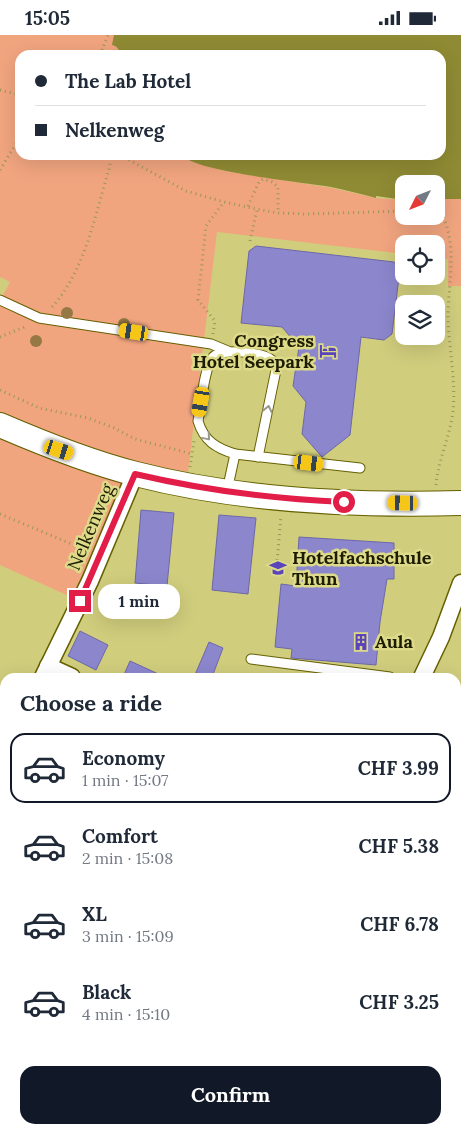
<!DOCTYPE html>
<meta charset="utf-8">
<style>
body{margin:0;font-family:Lora,serif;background:#f6f6f7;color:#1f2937;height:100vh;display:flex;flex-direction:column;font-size:19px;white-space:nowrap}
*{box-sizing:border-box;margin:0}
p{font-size:16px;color:#747a83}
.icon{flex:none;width:28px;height:28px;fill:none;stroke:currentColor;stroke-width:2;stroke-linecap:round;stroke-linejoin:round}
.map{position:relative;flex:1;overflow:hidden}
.sheet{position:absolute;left:0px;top:638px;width:461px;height:461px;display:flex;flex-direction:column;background:#fff;border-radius:15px 15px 0 0;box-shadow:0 5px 20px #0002}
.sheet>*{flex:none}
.hud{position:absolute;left:15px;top:15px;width:431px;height:110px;border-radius:15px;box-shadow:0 5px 20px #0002;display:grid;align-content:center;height:110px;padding:0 20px;background:#fff}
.needle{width:32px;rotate:228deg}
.buttons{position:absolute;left:395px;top:140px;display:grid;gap:10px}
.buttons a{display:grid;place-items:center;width:50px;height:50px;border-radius:10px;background:#fff;box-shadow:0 5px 20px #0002;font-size:25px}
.end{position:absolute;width:22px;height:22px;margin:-11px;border:6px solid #e11d48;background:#fff;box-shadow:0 0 0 2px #fff}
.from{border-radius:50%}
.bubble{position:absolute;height:35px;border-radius:15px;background:#fff;box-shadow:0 5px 20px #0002;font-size:16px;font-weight:800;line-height:35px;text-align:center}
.car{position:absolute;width:15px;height:30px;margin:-15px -8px;border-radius:6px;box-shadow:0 0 4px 1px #0007;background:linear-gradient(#f5c518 24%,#345 0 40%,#f5c518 0 76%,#345 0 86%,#f5c518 0)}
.hud b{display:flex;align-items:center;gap:18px;height:48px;font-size:19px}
.hud b+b{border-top:1px solid #e0e1e3}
.hud i{width:12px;height:12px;background:#1f2937}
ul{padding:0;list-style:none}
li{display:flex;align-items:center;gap:15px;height:70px;margin:0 10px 8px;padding:0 10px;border:2px solid transparent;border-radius:15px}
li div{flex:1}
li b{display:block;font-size:19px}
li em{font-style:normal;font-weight:800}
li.selected{border-color:#111827}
li>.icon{width:45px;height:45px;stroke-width:1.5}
h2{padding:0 20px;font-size:22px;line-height:60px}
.cta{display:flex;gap:10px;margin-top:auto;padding:10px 20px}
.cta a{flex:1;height:58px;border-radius:15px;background:#111827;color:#fff;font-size:20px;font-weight:800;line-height:58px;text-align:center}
.status{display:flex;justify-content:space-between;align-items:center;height:35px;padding:0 25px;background:#fff;direction:ltr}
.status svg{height:14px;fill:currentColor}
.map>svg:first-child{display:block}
.green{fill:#f1a57f}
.water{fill:#8f8b34}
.building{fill:#8c87cd;stroke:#6d67aa}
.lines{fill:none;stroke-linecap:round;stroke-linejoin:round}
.lane-casing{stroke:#656000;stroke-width:11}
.street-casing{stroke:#656000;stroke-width:19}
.secondary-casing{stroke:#656000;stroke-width:26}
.path{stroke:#999657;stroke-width:3;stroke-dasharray:1 4;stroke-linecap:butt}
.lane{stroke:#fff;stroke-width:9}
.street{stroke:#fff;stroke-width:16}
.secondary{stroke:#fff;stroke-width:24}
.rail-casing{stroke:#3d3a16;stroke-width:5.5}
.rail{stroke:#dddb89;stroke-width:4;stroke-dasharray:11;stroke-linecap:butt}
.tree{fill:#967845}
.oneway{stroke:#99988c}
.route{stroke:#e11d48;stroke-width:6}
.labels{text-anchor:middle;stroke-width:5;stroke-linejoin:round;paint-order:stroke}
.poi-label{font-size:18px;font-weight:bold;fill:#1d1b00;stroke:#dddb89;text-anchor:start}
.street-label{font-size:18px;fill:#1d1b00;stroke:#dddb89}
</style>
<div class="status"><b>15:05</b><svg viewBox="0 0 49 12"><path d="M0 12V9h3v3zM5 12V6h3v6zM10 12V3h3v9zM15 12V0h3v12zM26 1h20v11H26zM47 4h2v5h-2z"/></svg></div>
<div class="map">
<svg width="461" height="1098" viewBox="0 0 461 1098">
<rect width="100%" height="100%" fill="#d0cd7d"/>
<!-- green -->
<g class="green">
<path d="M0,0H114C113,9 120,13 119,20H20V120H176L199,129L230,137L332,153L376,163L404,165V181H436V164H461V251H448V224L436,223V209H404V219L217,197L188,437L149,430L147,434L0,381V266L10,247L0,242Z"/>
<path d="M0,398L131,452L80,566L0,530Z"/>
</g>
<!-- water -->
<path class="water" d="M114,0H461V164H436V149H404V165L376,161V163C361,159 346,155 331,152C302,147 197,137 181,120H441V20H119C120,15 117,11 112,10Z"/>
<!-- building -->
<g class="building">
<path d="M256,211L394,227L400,234L392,299L384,305L361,302L350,400L322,422L302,399L306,367L293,351L299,312L282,292L241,288L249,216Z"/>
<path d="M141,475L174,478L167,551L135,548Z"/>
<path d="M219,480L256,483L248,559L212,555Z"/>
<path d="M299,502L394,508V544H387L380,587L376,630L291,623L292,614L275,612L281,549L296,551Z"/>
<path d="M80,596L108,610L96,635L68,621Z"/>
<path d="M209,607L223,613L212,642H194Z"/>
<path d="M130,626L165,642H123Z"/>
</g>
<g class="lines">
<!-- lane casing -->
<g class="lane-casing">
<g id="lane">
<path d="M0,265L39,283L211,309L228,316"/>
<path d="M235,419C216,413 204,406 198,386C201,371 204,332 213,322C221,313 263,317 272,325C275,328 275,331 276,335L258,422"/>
<path d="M227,456L235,419L360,433"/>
<path d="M251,624L390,642"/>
</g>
</g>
<!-- street casing -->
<g class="street-casing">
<g id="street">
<path d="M48,631L72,642"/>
<path d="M43,642L90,546L135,439"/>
<path d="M422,642L441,602L461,548"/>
<path d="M0,736L5,725"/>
<path d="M456,771H461"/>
<path d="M0,798L5,802"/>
<path d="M456,923L461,924"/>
<path d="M456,1085H461"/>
</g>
</g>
<!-- secondary casing -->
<g class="secondary-casing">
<path id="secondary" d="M0,390C44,409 89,427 136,439C241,466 353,471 461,468"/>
</g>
<!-- path -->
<g class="path">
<path d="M102,15L114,18L115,20"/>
<path d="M100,20L108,0"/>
<path d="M0,55L20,60"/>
<path d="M120,120L186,156L224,167L257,174L278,178L306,179L404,176"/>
<path d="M0,135L20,102"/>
<path d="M248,171L259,147L263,144L272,147L278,152V178"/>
<path d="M250,206L257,174"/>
<path d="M52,272C86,234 95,179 110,131V120"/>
<path d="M213,299L215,286L198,265L206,191L224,167"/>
<path d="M0,302L27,291"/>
<path d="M0,355L39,373L88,383L114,393L135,404L192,419"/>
<path d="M190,432L194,406"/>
<path d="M436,450C438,425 450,402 453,376C456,346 449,314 448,284C448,249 458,212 442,179L436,177"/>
<path d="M0,479L86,515"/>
<path d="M276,540L281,481"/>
</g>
<!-- lane -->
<use href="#lane" class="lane"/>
<!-- street -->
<use href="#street" class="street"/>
<!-- secondary -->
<use href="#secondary" class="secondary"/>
<!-- rail casing -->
<g class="rail-casing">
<g id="rail">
<path d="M0,1051L5,1052"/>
<path d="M0,1064H5"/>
<path d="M0,1074H5"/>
<path d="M244,1094L286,1098"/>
<path d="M334,1094L375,1098"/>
</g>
</g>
<!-- rail -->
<use href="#rail" class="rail"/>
</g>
<!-- trees -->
<g class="tree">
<circle cx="67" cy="278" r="6"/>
<circle cx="124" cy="289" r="6"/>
<circle cx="36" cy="306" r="6"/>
</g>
<!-- one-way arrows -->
<defs><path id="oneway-chevron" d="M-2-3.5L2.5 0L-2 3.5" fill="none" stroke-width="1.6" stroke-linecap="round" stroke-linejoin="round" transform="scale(1.25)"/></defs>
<g class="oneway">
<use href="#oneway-chevron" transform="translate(268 374) rotate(-78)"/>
<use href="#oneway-chevron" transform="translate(207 402) rotate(50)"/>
</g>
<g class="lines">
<!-- route -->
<path class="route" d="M80,566L135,439C203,455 274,464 344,467"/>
</g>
<!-- icons -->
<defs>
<g id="hotel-bare" transform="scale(1.35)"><path d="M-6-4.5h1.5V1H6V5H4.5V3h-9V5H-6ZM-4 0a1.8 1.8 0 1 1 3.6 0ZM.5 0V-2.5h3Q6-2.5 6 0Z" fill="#5a43bb" stroke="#dddb89" stroke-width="2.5" paint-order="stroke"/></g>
<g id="school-bare" transform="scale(1.35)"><path d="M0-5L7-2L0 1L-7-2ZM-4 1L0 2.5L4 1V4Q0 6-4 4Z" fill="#5a43bb" stroke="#dddb89" stroke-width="2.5" paint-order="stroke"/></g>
<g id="building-bare" transform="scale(1.35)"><path d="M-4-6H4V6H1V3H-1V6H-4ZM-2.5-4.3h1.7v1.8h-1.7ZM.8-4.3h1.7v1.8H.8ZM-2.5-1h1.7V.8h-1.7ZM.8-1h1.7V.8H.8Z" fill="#5a43bb" stroke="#dddb89" stroke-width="2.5" paint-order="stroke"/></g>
</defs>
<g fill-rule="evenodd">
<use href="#hotel-bare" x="328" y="316"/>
<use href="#school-bare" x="278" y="533"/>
<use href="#building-bare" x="361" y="607"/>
</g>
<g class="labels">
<!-- poi labels -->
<g class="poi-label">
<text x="314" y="312" text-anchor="end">Congress<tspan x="314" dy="21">Hotel Seepark</tspan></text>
<text x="292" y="529">Hotelfachschule<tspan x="292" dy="21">Thun</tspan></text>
<text x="375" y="613">Aula</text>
</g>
<!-- street labels -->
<g class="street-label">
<text transform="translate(91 492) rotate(-67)" y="6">Nelkenweg</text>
</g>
</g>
</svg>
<div class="buttons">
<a><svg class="needle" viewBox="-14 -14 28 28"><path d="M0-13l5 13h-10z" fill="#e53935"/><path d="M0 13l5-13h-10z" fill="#747a83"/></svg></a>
<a><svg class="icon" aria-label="locate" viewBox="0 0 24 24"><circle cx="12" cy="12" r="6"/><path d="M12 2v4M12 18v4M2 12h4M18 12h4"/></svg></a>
<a><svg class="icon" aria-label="layers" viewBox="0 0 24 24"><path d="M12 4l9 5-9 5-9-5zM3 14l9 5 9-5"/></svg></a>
</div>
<i class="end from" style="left:344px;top:467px"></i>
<i class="end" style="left:80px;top:566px"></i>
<div class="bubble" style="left:98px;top:549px;width:82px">1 min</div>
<i class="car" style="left:134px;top:297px;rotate:279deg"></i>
<i class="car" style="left:201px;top:367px;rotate:190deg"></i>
<i class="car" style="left:59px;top:415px;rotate:108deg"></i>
<i class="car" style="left:309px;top:428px;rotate:97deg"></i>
<i class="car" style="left:403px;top:468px;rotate:271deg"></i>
<div class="hud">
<b><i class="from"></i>The Lab Hotel</b>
<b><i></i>Nelkenweg</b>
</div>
<section class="sheet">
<h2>Choose a ride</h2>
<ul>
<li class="selected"><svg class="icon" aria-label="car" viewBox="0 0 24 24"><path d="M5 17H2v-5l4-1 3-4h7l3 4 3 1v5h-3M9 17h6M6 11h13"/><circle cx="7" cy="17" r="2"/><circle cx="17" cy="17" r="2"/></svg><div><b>Economy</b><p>1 min · 15:07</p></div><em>CHF 3.99</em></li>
<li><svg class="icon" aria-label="car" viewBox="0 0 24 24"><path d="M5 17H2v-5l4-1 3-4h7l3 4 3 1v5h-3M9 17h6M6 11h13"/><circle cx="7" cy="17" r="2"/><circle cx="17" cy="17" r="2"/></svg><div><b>Comfort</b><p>2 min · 15:08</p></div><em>CHF 5.38</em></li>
<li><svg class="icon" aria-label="car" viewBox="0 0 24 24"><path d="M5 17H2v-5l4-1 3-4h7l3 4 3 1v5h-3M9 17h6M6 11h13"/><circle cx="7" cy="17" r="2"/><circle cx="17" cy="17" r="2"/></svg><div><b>XL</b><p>3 min · 15:09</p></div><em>CHF 6.78</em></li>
<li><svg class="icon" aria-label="car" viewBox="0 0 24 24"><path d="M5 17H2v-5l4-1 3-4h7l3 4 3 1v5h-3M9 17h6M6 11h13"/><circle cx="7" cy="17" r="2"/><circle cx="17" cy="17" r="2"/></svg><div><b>Black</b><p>4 min · 15:10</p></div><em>CHF 3.25</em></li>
</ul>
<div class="cta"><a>Confirm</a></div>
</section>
</div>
